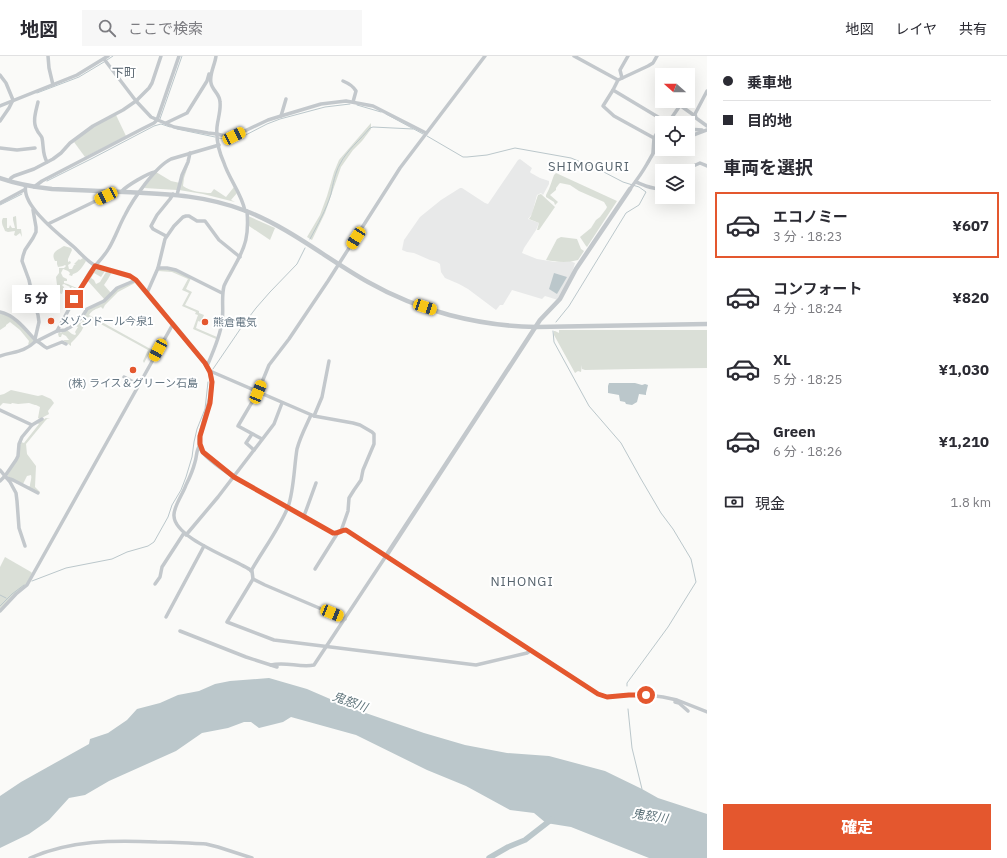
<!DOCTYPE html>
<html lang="ja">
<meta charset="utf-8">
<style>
body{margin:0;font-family:"IBM Plex Sans","Noto Sans JP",sans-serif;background:#f7f7f7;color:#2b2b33;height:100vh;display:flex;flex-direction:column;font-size:15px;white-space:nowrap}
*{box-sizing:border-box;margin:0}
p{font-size:13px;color:#7c7c81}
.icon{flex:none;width:22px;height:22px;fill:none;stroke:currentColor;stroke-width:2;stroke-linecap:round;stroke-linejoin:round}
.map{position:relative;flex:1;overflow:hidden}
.details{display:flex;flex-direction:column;background:#fff;width:300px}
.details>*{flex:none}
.banner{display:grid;align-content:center;height:88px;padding:0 16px;background:#fff}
.needle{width:26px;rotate:291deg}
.fabs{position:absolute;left:655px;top:12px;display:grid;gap:8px}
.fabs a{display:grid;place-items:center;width:40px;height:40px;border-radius:0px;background:#fff;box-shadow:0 4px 16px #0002;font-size:20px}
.end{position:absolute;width:18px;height:18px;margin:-9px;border:5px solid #e4572e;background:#fff;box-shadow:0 0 0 2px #fff}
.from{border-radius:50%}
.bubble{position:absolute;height:28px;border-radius:0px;background:#fff;box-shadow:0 4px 16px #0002;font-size:13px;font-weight:800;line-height:28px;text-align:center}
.car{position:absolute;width:12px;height:24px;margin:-12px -6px;border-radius:5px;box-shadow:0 0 3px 1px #0007;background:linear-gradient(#f5c518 24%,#345 0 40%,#f5c518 0 76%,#345 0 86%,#f5c518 0)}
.banner b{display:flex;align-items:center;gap:14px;height:38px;font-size:15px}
.banner b+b{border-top:1px solid #e1e1e2}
.banner i{width:10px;height:10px;background:#2b2b33}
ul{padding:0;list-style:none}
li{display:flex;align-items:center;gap:12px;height:66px;margin:0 8px 6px;padding:0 8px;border:2px solid transparent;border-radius:0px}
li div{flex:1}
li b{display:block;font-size:15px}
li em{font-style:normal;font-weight:800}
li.active{border-color:#e4572e}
li>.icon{width:36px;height:36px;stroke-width:1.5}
h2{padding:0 16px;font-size:18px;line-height:48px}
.pay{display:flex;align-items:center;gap:10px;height:44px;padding:0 16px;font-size:15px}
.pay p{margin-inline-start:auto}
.button{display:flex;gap:8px;margin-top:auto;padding:8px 16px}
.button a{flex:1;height:46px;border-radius:0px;background:#e4572e;color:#fff;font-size:16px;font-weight:800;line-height:46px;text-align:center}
header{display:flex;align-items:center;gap:24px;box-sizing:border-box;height:56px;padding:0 20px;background:#fff;border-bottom:1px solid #e1e1e2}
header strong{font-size:19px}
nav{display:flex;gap:22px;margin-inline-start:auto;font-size:14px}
.search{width:280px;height:36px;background:#f7f7f7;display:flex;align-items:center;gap:10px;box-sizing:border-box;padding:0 14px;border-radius:0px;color:#7c7c81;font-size:15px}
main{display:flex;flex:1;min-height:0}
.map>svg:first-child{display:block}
.built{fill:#e8e9e9}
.green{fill:#dadfd7}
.water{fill:#bbc7cb}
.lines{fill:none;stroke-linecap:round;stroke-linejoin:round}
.stream{stroke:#bbc7cb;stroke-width:1}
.river{stroke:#bbc7cb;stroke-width:5.5}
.minor{stroke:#c3c8cc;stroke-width:3.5}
.tertiary{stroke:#c3c8cc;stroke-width:4.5}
.route{stroke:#e4572e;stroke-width:5}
.poi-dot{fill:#e4572e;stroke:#fff;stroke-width:1.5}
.labels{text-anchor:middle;stroke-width:4;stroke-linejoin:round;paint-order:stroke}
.poi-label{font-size:11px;fill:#657683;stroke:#fff;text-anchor:start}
.neighbourhood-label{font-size:12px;fill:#57646e;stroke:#fff}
.water-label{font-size:12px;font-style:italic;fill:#60757c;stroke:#fff}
.quarter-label{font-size:13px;letter-spacing:1px;fill:#57646e;stroke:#fff}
</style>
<header>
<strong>地図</strong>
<div class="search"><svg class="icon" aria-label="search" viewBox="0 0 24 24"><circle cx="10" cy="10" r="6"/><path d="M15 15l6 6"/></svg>ここで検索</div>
<nav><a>地図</a><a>レイヤ</a><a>共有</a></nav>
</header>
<main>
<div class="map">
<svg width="707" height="802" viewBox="0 0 707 802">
<rect width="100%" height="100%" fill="#fafaf8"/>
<!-- built -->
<path class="built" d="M520,103L532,112L530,116L531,117L540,122L549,125V128L543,139L541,137L537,139L532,158L528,163L539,167L536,174L524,192L522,197L537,203L555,206L570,205L575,207L572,217L558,244L545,240L542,243L512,234L503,249H500L496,254L468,233L459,228L445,222L441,216L440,208L437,206L430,204L414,197L407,196L402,194L404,184L420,161L441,144L460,132H462L485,147L488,148L518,104Z"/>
<!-- green -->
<g class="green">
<path d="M116,59L126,80L85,101L74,86L94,70Z"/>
<path d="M371,67V73L362,85L353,94L341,111L325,157L312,184L307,181L320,159L327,140L334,116L339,104Z"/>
<path d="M190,104L184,122L183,130C190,135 202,137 211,137L214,133L226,141L234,131L237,137L231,144L235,146L203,138L179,134L183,120Z"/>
<path d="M156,116L171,125L180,127L177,134L144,132Z"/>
<path d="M556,117L617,145L587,191L586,190L580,181L591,172L596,164L600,161L606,153L607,151L604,146L579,135L570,129L560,127L559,128L556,132V134L550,139L558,146L555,149L554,146L546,141V139L549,133L554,119Z"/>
<path d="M541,138L555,151L539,174H537L539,167L529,163L531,160L538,139Z"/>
<path d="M16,160L17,173H21L22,181L20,177L16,180L14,179L15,175L8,176L5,175C4,171 0,167 3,162H7V172H9L10,169L12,172H15L13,164V161Z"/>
<path d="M248,160L275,172L270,184L249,170Z"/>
<path d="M561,181L577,183L581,193L584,195L578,204C568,207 556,206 546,204L557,183Z"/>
<path d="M64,190L71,192L72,194L68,203V206L70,205L71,207L68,209L69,213H72L74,209L76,208H74L79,203L80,204L83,202L86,205C83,210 79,217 73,218L72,220L69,219L70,217L68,215L63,213L61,217L63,221L67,223V225H64V227C69,228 74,231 79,233L75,239H74L77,233L72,231L68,235L70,231L64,228L62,229L64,231L62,238L59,237L58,235L56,236L60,240L59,242L55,239L57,229L56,221L59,217V212H64L66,210L65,209L63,210L58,211L57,208V205H55C50,196 58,194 64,190Z"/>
<path d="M95,212L105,215L101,221L94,217L91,222L94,224L96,228L100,226L106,216L107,215L112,216L108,223L104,229L111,237L105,244L87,224Z"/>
<path d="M159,213H172L191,222L186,233L192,236L185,249L199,255V257L204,259L201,266L198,265L196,272L217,281L216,283L193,273L198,259L195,258L196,256L182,250L189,237L182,234L188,223L172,216L158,215Z"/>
<path d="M135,225L170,268L135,227L118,236L105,249L103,253L101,251C96,253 92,254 89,259L156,296L154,298L150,296L144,307L143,305L148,294L88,261C86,264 86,267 84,270C81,277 76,282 71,287V290L63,284H69L66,280L62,278L61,281H59L58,278L59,276L61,277L62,276L67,274L72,278L75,279L76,278L75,276L78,271L76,270L78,267H80L82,266L87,254L102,247L118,232Z"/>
<path d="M0,256L3,257L21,269L34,285L28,289L29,285L20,274L10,266L6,269V270L0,274Z"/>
<path d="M559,274H707V312L633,313L585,314L582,313V309L581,316L578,315L575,317L554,279V275H555L559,277Z"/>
<path d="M11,334L38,340L42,339L51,343L54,347L48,355L49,358L40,363L38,362L40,351L36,349H35L29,347L18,348L12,347L11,348L3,347L0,350V339L4,338Z"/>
<path d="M46,362L50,363H47L45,365L26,388L27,398L36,410L35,431L40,436L39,437L28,431L30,430C30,426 32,423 31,419L27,420L23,428L7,420L16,405L21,386L24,387L39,368L37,367Z"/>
<path d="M5,501L31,516L32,517L27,527L0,553V511Z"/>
</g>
<!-- water -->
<g class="water">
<path d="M554,217L567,221L557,238L549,233Z"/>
<path d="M609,327H635L642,329L645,328L648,329L646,337V339L639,338L637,346L632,349L626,348L625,346L620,345L619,339L608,337V330Z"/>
<path d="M269,622L307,633L351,652L424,677L465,689L507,697L549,700L605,715L642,733L658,742L707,758V802H649L571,771L546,767L534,757L510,754L466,730L427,714L356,679L291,661L283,666L259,672L251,666H244L228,672L202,677L176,695L109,725L85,739L69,742L49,764L29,778L0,792V740L21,726L89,688L90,683L108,677L127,664L137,653L160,647L178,639L199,635L215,628L230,625Z"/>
</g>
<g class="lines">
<!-- stream -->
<g class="stream">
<path d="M107,4L113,0"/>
<path d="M37,37L79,21L104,6"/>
<path d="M357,49L381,56"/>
<path d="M386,58L423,78"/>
<path d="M160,63L182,0"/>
<path d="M177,73L215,81"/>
<path d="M427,80L463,101H467L487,99L515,92L571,102L598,113L623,126L639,131L646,136L639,149L626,157L569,250L556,266"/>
<path d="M218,82L236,84L267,68L280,63L325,51L350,48"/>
<path d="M47,125L93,102L154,70L161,68L170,71"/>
<path d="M0,149L22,138"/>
<path d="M310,183C318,168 326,154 331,138C333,128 335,117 340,108C347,94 360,84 370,72L373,71L413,73"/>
<path d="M553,275L554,286L589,350L621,387L641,423L661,457L673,473L691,503L696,526L668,571L627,627V630"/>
<path d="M213,313L243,269L256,252L270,236L297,208L305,192"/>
<path d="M32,525L66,512L112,503L127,496L148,490L154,486L168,461L172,449L181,434L186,421L192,401L194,386L197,373L205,353L208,326"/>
<path d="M0,539L6,542"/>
<path d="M0,550L12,538L24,529"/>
<path d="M628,653L632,692L642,733"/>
</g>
<!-- river -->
<path class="river" d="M489,802L508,791L525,784L552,763"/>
<!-- minor -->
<g class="minor">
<path d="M48,0L49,12L53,29"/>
<path d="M216,0C215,9 209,18 211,27C212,34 220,38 220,46C221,54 218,62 217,71C216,83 219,96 224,107C229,123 242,138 245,155"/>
<path d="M574,0L618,24"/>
<path d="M657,0L653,7L648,10L618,24L613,34L668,67"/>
<path d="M104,3L136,45L151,61L174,71L208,77L217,78L229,81L234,80L268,64L281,60L321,48L346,45L373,50L426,77"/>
<path d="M0,19L6,27L13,44L9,52L0,65"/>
<path d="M622,22L620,14L628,0"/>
<path d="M343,25C348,27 353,30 356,35L353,46"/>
<path d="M613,34L603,50L614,60L654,82"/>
<path d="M707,35L695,58L696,62L707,70"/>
<path d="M38,46C36,55 32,66 37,74C38,77 41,79 42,82C44,91 42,97 47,106"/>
<path d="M0,50L77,19L108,0"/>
<path d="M281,60L286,43"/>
<path d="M166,67L187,57L207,25L209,18"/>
<path d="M668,67L679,51L681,50L695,60"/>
<path d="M688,73L702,74"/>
<path d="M688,81L707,74"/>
<path d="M0,92L17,94L35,92"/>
<path d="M653,96L654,82L662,68"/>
<path d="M682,115L700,107L707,110"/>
<path d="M9,125L11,122L14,120L34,113L53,103L61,97L70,87L93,70L123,54L136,45L149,32L152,27L161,0"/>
<path d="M636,126C644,129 653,134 662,132"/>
<path d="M34,131L42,125L142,73L154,67L157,64L179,0"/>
<path d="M630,133C636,125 642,117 647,108C652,100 654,93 662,87"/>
<path d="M121,136C126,130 148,117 155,116"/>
<path d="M177,139L182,119L188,106L190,97"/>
<path d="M0,147L24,134"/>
<path d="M33,154L36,171V176L33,182L25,194L23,200L22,205L29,224L33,242L38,259L39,266L35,283"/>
<path d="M48,168L108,139L110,136"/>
<path d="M166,180L153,173L151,170L157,159L170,143L173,138"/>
<path d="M158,212H167L176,214L222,237"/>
<path d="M147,237L158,212L165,183L174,170L183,161L186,160H189L197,165H205L208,169L219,184L240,201"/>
<path d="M0,256C15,259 26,274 36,285C40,286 43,290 47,292L62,286L66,288"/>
<path d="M57,275C68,255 78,236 90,216C96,208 104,201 109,192C115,182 119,170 125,159C133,143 156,110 171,103L219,89"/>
<path d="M37,285L57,275L65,274L74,269L82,261L87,253L104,245L117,232L136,224"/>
<path d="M0,300C15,295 23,297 36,285"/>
<path d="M207,310C213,296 220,281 222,266C224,254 221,242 224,230C227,223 231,217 234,211C246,190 249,179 247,155"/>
<path d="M210,315L314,360L353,367L360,369L372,376L374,378V388L363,414L361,424L354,434L349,442L348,455L341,475"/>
<path d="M124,321L139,329"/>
<path d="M0,354L32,369"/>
<path d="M314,360L322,341L329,305"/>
<path d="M252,378L246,387L254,394"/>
<path d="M262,383L238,370L258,336L269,309L289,283L328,225L400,112L485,0"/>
<path d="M200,389C196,394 197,400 195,406C193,414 190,421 186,429C183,438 173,451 174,460C175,483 235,503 252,515L253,523L227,566L274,584L476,609L527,597L531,594"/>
<path d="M0,414L10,426L16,437L17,445L19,472L25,490"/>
<path d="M234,421L333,477C338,478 341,474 346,474L598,638L607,641L629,639H647L663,641L677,644L707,656"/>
<path d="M7,422L13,424L38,437"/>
<path d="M0,425L5,420L16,404L18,400L19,388L22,381L32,369L42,363"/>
<path d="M304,460L316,427"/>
<path d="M186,479L218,441L274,368L282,347"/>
<path d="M315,513L337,478"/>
<path d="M251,515C263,494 279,473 288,451C294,434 294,411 297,393C300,381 306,370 311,359"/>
<path d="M253,523L265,529L345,563"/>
<path d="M155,528L160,521L162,511L184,477"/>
<path d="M0,555L16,538L27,529L173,268L136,224C124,215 108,216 96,210C88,206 81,198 75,192C61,180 20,149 26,129"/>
<path d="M166,561L204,490"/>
<path d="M180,575L246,601L277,611"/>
<path d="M271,609C285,605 300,612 314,609L386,500"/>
<path d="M675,646L679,647L688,655"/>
<path d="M30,802C71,784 113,784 157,786C173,786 189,787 206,788L218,791L252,802"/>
</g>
<!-- tertiary -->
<g class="tertiary">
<path d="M0,122C17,128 34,131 52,133C76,134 100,135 124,136C167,138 205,139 246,155C290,172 327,203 368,226C419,255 478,270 536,271L707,268"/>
<path d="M173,268L205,307L210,316L212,326L210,343L200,380C199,384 199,388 201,393C205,402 225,414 234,421"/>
<path d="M386,500L540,264L560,243L576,213L630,133"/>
</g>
</g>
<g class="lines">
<!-- route -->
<path class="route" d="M74,243L95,210L130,220L136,224L205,307L210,316L212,326L210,347L200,380V388L203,396L208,400L234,421L303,460L333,477C338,478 341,474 346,474L598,638L607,641L629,639H646"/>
</g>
<!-- markers -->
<g class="poi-dot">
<circle cx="51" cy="265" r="4"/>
<circle cx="205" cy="266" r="4"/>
<circle cx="133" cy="314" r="4"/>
</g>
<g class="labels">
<!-- poi labels -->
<g class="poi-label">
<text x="59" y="269">メゾンドール今泉1</text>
<text x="213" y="270">熊倉電気</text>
<text x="133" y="331" text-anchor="middle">(株) ライス＆グリーン石島</text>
</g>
<!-- neighbourhood labels -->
<g class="neighbourhood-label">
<text x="124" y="21">下町</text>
</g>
<!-- water labels -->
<g class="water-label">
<text transform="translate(350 646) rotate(20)" y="4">鬼怒川</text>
<text transform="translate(650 760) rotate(9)" y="4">鬼怒川</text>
</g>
<!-- quarter labels -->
<g class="quarter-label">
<text x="589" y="115">SHIMOGURI</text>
<text x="522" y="530">NIHONGI</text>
</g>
</g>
</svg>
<div class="fabs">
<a><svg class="needle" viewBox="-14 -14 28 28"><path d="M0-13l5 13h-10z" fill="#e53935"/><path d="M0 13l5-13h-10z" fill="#7c7c81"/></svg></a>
<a><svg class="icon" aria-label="locate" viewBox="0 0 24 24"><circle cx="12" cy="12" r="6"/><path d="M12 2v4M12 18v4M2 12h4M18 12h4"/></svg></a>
<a><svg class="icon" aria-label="layers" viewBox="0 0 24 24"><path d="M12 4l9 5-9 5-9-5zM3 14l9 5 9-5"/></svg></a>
</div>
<i class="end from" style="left:646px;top:639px"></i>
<i class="end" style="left:74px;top:243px"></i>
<div class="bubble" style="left:12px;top:229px;width:48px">5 分</div>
<i class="car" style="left:234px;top:80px;rotate:64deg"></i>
<i class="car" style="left:106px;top:140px;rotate:244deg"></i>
<i class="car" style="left:356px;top:182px;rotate:213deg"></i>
<i class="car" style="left:425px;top:251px;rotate:108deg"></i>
<i class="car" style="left:158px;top:294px;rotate:209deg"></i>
<i class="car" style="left:258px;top:336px;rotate:22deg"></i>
<i class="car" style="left:332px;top:557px;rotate:112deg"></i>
</div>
<section class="details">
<div class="banner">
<b><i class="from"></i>乗車地</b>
<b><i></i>目的地</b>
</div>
<h2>車両を選択</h2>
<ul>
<li class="active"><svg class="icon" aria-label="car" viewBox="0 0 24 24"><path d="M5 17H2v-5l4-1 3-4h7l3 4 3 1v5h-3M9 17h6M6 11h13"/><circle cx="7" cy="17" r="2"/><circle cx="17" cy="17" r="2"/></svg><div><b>エコノミー</b><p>3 分 · 18:23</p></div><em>¥607</em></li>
<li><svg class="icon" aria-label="car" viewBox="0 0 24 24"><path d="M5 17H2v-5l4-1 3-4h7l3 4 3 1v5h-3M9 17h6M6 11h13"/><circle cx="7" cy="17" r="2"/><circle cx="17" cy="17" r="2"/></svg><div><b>コンフォート</b><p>4 分 · 18:24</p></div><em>¥820</em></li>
<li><svg class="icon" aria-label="car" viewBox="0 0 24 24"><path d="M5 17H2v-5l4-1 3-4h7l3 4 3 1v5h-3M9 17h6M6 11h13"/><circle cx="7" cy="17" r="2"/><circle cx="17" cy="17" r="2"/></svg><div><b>XL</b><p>5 分 · 18:25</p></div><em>¥1,030</em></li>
<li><svg class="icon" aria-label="car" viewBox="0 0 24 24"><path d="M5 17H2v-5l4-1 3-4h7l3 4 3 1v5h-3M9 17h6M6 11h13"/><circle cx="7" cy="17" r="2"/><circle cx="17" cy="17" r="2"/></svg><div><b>Green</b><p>6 分 · 18:26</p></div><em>¥1,210</em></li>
</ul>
<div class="pay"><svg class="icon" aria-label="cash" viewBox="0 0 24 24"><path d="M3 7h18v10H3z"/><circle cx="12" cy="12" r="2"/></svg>現金<p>1.8 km</p></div>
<div class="button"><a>確定</a></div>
</section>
</main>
